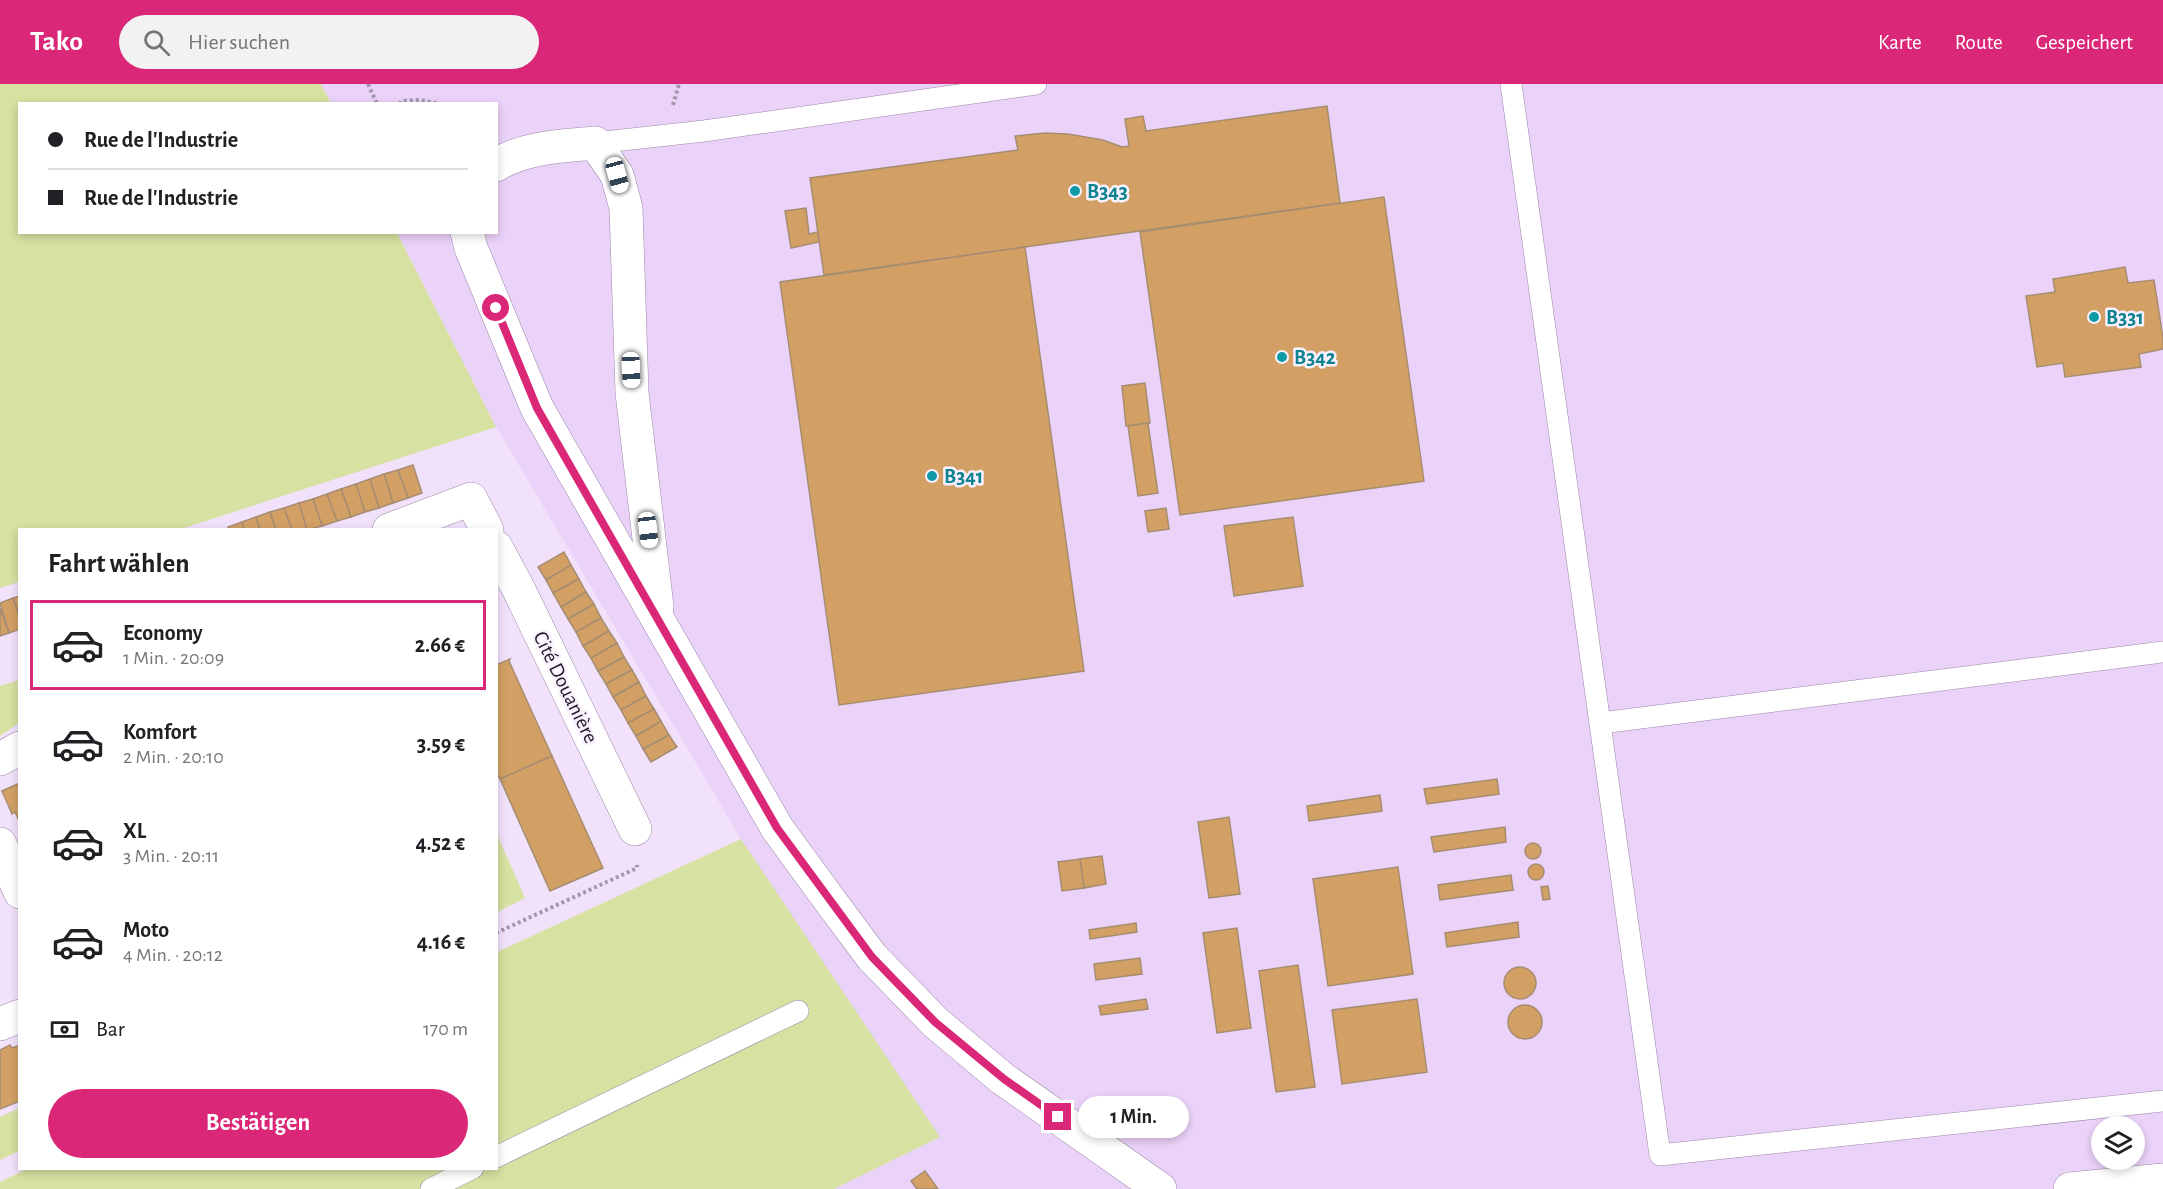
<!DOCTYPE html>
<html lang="de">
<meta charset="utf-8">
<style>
body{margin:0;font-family:"Alegreya Sans",sans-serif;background:#f2f2f2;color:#202124;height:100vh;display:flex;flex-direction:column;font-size:22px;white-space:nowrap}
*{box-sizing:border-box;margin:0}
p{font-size:20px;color:#757577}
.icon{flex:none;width:33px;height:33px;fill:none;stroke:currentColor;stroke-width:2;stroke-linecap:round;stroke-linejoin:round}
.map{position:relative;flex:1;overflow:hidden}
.panel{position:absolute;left:18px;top:444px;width:480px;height:642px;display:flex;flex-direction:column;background:#fff;border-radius:0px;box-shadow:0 3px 9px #0003}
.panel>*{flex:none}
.banner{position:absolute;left:18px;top:18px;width:480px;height:132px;border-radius:0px;box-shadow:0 3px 9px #0003;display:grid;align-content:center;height:132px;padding:0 30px;background:#fff}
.tools{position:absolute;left:2091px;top:1032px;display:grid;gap:12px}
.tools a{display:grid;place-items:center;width:54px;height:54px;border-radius:50%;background:#fff;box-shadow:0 3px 9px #0003;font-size:30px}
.end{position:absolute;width:27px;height:27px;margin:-14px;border:8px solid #db2777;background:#fff;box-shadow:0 0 0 3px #fff}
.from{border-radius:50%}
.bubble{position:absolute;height:42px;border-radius:21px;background:#fff;box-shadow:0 3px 9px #0003;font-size:20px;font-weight:700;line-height:42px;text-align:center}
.car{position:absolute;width:18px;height:36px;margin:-18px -9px;border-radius:8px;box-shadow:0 0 4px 2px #0007;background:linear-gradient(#fff 24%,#345 0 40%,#fff 0 76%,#345 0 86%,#fff 0)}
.banner b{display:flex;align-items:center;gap:21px;height:57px;font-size:22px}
.banner b+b{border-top:2px solid #e0e0e0}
.banner i{width:15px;height:15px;background:#202124}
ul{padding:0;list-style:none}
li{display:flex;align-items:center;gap:18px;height:90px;margin:0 12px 9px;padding:0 18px;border:3px solid transparent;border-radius:0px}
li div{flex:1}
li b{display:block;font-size:22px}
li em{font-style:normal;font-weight:700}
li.current{border-color:#db2777}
li>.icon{width:54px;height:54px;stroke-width:1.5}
h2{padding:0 30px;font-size:27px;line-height:72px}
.pay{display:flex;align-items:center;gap:15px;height:66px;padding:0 30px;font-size:22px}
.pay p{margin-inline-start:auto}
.button{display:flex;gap:12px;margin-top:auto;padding:12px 30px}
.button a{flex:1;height:69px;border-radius:36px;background:#db2777;color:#fff;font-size:24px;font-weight:700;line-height:69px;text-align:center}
header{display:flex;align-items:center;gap:36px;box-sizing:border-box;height:84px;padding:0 30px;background:#db2777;color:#fff}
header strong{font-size:28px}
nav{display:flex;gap:33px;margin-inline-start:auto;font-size:21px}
.search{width:420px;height:54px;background:#f2f2f2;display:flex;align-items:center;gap:15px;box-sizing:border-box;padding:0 21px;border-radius:33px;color:#757577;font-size:22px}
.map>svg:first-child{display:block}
.built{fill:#ebd2f9;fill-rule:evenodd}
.green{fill:#d7e1a1}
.building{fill:#d2a065;stroke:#a68d71;stroke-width:1.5}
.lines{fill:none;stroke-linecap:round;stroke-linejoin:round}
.lane-casing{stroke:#9c88a7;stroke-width:22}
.street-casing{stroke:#9c88a7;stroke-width:34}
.secondary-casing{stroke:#9c88a7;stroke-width:34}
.path{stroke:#a395aa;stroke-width:4;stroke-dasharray:3 3;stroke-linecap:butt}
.lane{stroke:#fff;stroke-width:21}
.street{stroke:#fff;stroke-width:33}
.secondary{stroke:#fff;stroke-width:33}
.route{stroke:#db2777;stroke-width:8}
.culture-dot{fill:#0f9aa8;stroke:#faf1ff;stroke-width:2}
.labels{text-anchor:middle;stroke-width:5;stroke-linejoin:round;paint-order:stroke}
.culture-label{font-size:21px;font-weight:bold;fill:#0d838f;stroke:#faf1ff;text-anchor:start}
.street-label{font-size:21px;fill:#211925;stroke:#faf1ff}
</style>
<header>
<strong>Tako</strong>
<div class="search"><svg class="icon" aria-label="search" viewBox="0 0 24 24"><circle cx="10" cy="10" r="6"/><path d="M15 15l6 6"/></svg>Hier suchen</div>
<nav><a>Karte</a><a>Route</a><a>Gespeichert</a></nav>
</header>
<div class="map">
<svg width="2163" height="1105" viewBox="0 0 2163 1105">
<rect width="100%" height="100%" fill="#f2e1fb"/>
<!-- built -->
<path class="built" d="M321,0H2163V1105H834L940,1053L741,755L496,343L397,149L496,148V20L331,19ZM2102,1042H2134V1076H2102Z"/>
<!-- green -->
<g class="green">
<path d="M0,0H321L331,19L20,20V148L397,149L496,343L181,445L20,446L19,498L0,504Z"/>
<path d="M19,596V639L0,652V602Z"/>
<path d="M497,750L525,814L497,828L496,827Z"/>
<path d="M741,755L940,1053L834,1105H0V1098L29,1084H496L497,868Z"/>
<path d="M19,1024V1067L0,1076V1033Z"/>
</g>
<!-- building -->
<g class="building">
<path d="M1327,22L1340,119L824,191L810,94L1018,66L1015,52L1045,49L1068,50L1103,56L1122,63L1129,62L1125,35L1143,32L1146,47Z"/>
<path d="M1384,113L1424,397L1180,431L1140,148Z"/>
<path d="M806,124L809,150L818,148L819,158L791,164L785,127Z"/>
<path d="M1025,163L1084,587L839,621L780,198Z"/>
<path d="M2125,183L2128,199L2154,196L2163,254V265L2139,270L2141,283L2065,293L2063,279L2037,283L2026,212L2055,208L2053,195Z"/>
<path d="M1145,299L1150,339L1126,342L1122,302Z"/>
<path d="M1148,339L1158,409L1138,412L1128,342Z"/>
<path d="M413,381L422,409L408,414L398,386Z"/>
<path d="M398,386L408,414L393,419L384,390Z"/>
<path d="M384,390L393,419L379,424L370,395Z"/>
<path d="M370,395L379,424L365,428L356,400Z"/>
<path d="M356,400L365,428L351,433L341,405Z"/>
<path d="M341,405L351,433L337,437L327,410Z"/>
<path d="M327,410L337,437L322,442L313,415Z"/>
<path d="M313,415L322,442L307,446L299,419Z"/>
<path d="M299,419L307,446H292L284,424Z"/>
<path d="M284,424L292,446H276L270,428Z"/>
<path d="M1166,424L1169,445L1148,448L1145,427Z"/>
<path d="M270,428L276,446H260L256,433Z"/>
<path d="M256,433L260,446H244L242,438Z"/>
<path d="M1293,433L1303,502L1234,512L1224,442Z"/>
<path d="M242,438L244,446H228V443Z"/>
<path d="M564,468L571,481L546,496L538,483Z"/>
<path d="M571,481L579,495L553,509L546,496Z"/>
<path d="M579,495L586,508L561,523L553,509Z"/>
<path d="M586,508L594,520L568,535L561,523Z"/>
<path d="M20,512V534L13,514Z"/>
<path d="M13,514L20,534V545L9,549L0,519Z"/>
<path d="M594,520L601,534L576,548L568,535Z"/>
<path d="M0,524L9,549L0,552Z"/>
<path d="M601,534L609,547L583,562L576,548Z"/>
<path d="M609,547L617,559L591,574L583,562Z"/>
<path d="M617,559L624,573L598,587L591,574Z"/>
<path d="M624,573L632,586L606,600L598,587Z"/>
<path d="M510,575L509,577L552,672L500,695L496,687V581Z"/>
<path d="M632,586L639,598L613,613L606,600Z"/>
<path d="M639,598L646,612L621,626L613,613Z"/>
<path d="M646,612L654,625L628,639L621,626Z"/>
<path d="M654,625L661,637L636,652L628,639Z"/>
<path d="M661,637L669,651L643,665L636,652Z"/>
<path d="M669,651L677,663L651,678L643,665Z"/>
<path d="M552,672L603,784L550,807L500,695Z"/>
<path d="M1497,695L1499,710L1427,720L1424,705Z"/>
<path d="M20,699V739L15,728L12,730L2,707Z"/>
<path d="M1380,711L1382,727L1309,737L1307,722Z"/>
<path d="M1229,733L1240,810L1209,814L1198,738Z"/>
<path d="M1505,743L1506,758L1434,768L1431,753Z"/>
<circle cx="1533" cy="767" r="8"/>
<path d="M1102,772L1106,800L1084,804L1080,775Z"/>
<path d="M1080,775L1084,804L1062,807L1058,778Z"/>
<circle cx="1536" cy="788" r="8"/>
<path d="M1398,783L1413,890L1328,902L1313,795Z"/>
<path d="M1511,791L1513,806L1440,816L1438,801Z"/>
<path d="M1548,802L1550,815L1543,816L1541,803Z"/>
<path d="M1518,838L1519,853L1447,863L1445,849Z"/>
<path d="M1136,839L1137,848L1090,855L1089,846Z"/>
<path d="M1237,844L1251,944L1217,949L1203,849Z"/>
<path d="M1140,874L1142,890L1096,896L1094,880Z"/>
<path d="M1298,881L1315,1003L1276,1008L1259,887Z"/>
<circle cx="1520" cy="899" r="16"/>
<path d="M1146,915L1148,925L1101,931L1099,922Z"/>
<path d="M1417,915L1427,988L1342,1000L1332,926Z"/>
<circle cx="1525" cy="938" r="17"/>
<path d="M10,961L12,964L20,961V1017L0,1025V966Z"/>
<path d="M925,1087L938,1105H917L911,1097Z"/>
</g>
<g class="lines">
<!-- lane casing -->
<g class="lane-casing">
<g id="lane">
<path d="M1511,0L1660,1071L2163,1017"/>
<path d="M595,59L704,47L1036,0"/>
<path d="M1601,639L2163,568"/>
<path d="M496,1073L798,927"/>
<path d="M431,1105L473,1084"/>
</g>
</g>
<!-- street casing -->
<g class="street-casing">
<g id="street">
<path d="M496,81C525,63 562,62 595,59L617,91L626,124L632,309L657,523"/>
<path d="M467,148L471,164L537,324L777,744L828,814L872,873L935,938L1003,995L1160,1105"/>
<path d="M389,446L471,415L487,446"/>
<path d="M496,463L518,504L635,745"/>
<path d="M0,675L20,664"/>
<path d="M0,760L20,808"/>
<path d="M0,940L20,932"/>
</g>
</g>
<!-- secondary casing -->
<g class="secondary-casing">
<path id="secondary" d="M2070,1105L2163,1096"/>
</g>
<!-- path -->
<g class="path">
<path d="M368,0L377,20"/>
<path d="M400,20L401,17L420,16L440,20"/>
<path d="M673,21L679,0"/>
<path d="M496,849L637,784V781"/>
</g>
<!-- lane -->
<use href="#lane" class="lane"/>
<!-- street -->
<use href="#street" class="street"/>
<!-- secondary -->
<use href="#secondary" class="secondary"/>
</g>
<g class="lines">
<!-- route -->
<path class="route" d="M496,224L537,324L777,744L872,873L935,938L1004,995L1058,1033"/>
</g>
<!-- markers -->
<g class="culture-dot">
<circle cx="1075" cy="107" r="6"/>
<circle cx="2094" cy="233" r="6"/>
<circle cx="1282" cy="273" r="6"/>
<circle cx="932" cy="392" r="6"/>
</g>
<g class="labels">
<!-- culture labels -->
<g class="culture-label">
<text x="1087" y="114">B343</text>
<text x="2106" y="240">B331</text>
<text x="1294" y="280">B342</text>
<text x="944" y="399">B341</text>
</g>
<!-- street labels -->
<g class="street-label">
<text transform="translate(566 603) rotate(64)" y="7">Cité Douanière</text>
</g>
</g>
</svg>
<div class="tools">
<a><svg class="icon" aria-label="layers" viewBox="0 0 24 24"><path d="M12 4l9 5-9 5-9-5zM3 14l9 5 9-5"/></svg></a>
</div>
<i class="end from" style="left:496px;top:224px"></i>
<i class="end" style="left:1058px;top:1033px"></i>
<div class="bubble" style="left:1078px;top:1012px;width:111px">1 Min.</div>
<i class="car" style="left:617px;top:91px;rotate:165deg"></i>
<i class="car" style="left:631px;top:286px;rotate:178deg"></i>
<i class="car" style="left:648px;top:446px;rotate:173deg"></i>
<div class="banner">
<b><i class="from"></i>Rue de l'Industrie</b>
<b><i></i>Rue de l'Industrie</b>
</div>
<section class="panel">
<h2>Fahrt wählen</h2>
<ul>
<li class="current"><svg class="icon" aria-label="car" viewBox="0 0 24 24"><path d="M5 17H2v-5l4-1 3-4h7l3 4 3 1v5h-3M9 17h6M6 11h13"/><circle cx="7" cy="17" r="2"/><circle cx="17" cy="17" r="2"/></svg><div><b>Economy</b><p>1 Min. · 20:09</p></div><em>2.66 €</em></li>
<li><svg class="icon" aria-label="car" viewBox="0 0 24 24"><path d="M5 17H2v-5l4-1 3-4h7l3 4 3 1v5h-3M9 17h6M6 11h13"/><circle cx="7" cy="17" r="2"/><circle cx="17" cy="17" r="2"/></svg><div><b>Komfort</b><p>2 Min. · 20:10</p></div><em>3.59 €</em></li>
<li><svg class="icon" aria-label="car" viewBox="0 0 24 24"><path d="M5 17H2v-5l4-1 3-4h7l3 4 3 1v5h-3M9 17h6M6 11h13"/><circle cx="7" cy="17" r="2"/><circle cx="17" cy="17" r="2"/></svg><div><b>XL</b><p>3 Min. · 20:11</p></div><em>4.52 €</em></li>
<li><svg class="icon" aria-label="car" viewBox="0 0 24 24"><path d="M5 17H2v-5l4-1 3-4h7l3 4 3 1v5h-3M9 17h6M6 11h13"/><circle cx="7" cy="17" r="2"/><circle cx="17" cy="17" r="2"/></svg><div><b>Moto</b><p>4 Min. · 20:12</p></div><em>4.16 €</em></li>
</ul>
<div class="pay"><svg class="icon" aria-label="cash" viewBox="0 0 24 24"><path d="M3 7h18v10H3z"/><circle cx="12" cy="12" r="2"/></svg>Bar<p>170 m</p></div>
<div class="button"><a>Bestätigen</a></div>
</section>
</div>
